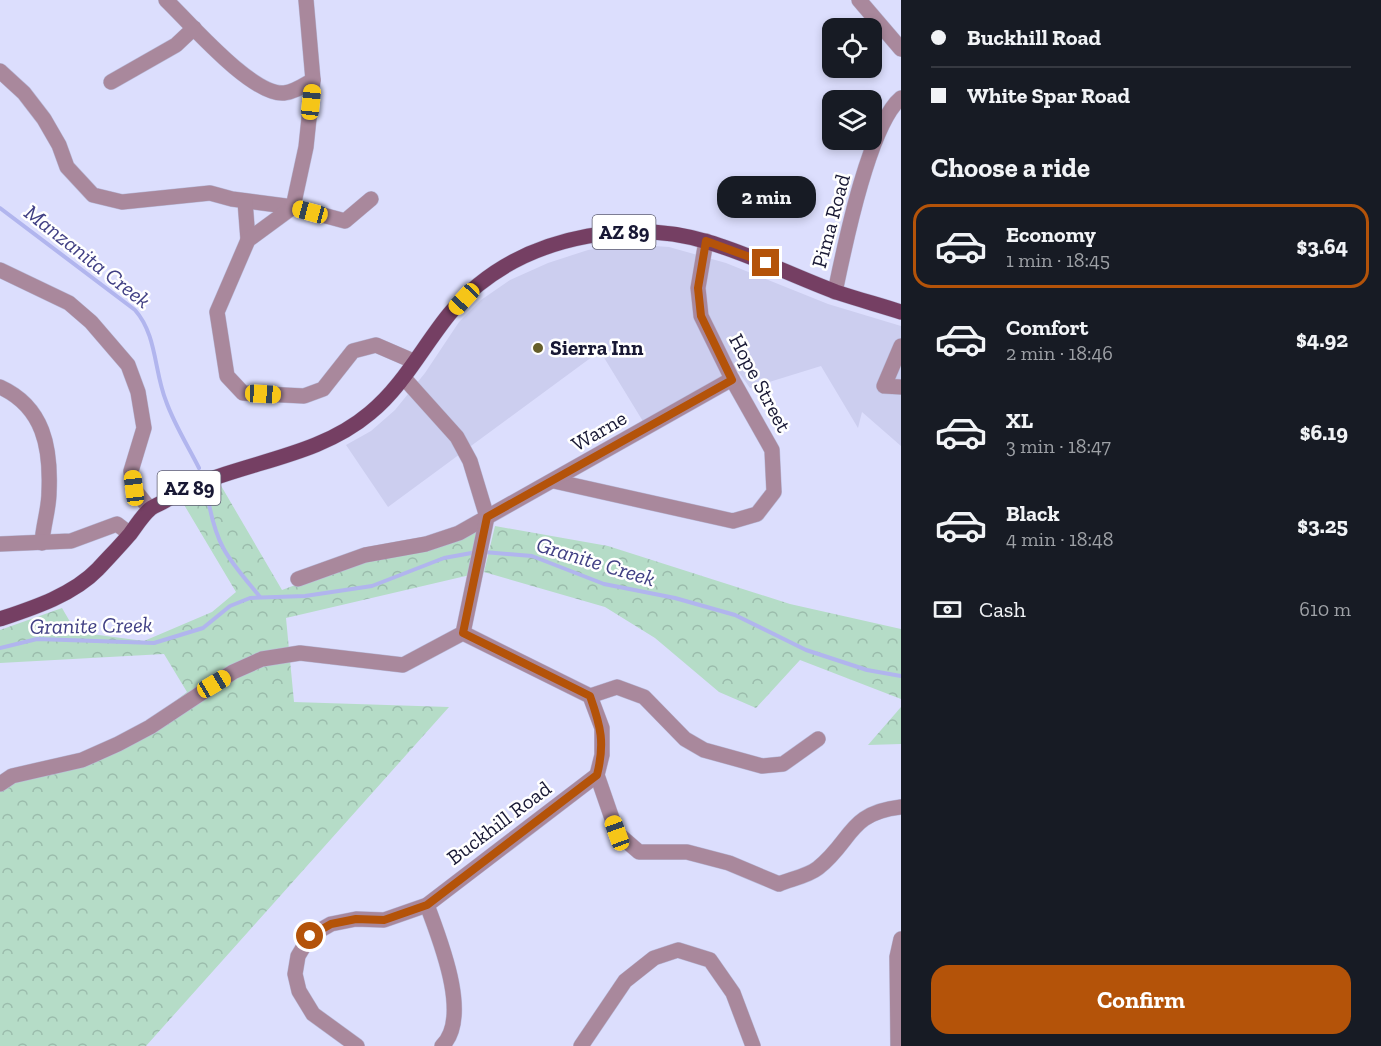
<!DOCTYPE html>
<meta charset="utf-8">
<style>
body{margin:0;font-family:"Zilla Slab",serif;background:#242831;color:#f1f3f6;height:100vh;display:flex;flex-direction:column;font-size:22px;white-space:nowrap}
*{box-sizing:border-box;margin:0}
p{font-size:20px;color:#9ea1a6}
.icon{flex:none;width:33px;height:33px;fill:none;stroke:currentColor;stroke-width:2;stroke-linecap:round;stroke-linejoin:round}
.map{position:relative;flex:1;overflow:hidden}
.panel{display:flex;flex-direction:column;background:#171b24;width:480px}
.panel>*{flex:none}
.banner{display:grid;align-content:center;height:132px;padding:0 30px;background:#171b24}
.fabs{position:absolute;left:822px;top:18px;display:grid;gap:12px}
.fabs a{display:grid;place-items:center;width:60px;height:60px;border-radius:12px;background:#171b24;box-shadow:0 3px 9px #0003;font-size:30px}
.end{position:absolute;width:27px;height:27px;margin:-14px;border:8px solid #b45309;background:#fff;box-shadow:0 0 0 3px #fff}
.from{border-radius:50%}
.bubble{position:absolute;height:42px;border-radius:18px;background:#171b24;box-shadow:0 3px 9px #0003;font-size:20px;font-weight:700;line-height:42px;text-align:center}
.car{position:absolute;width:18px;height:36px;margin:-18px -9px;border-radius:8px;box-shadow:0 0 4px 2px #0007;background:linear-gradient(#f5c518 24%,#345 0 40%,#f5c518 0 76%,#345 0 86%,#f5c518 0)}
.banner b{display:flex;align-items:center;gap:21px;height:57px;font-size:22px}
.banner b+b{border-top:2px solid #363941}
.banner i{width:15px;height:15px;background:#f1f3f6}
ul{padding:0;list-style:none}
li{display:flex;align-items:center;gap:18px;height:84px;margin:0 12px 9px;padding:0 18px;border:3px solid transparent;border-radius:18px}
li div{flex:1}
li b{display:block;font-size:22px}
li em{font-style:normal;font-weight:700}
li.on{border-color:#b45309}
li>.icon{width:54px;height:54px;stroke-width:1.5}
h2{padding:0 30px;font-size:27px;line-height:72px}
.pay{display:flex;align-items:center;gap:15px;height:66px;padding:0 30px;font-size:22px}
.pay p{margin-inline-start:auto}
.action{display:flex;gap:12px;margin-top:auto;padding:12px 30px}
.action a{flex:1;height:69px;border-radius:18px;background:#b45309;color:#fff;font-size:24px;font-weight:700;line-height:69px;text-align:center}
main{display:flex;flex:1;min-height:0}
.map>svg:first-child{display:block}
.built{fill:#ccceef}
.forest{fill:url(#forest-crowns)}
.lines{fill:none;stroke-linecap:round;stroke-linejoin:round}
.stream{stroke:#b1b5ee;stroke-width:4}
.street-casing{stroke:#b9bad9;stroke-width:16}
.primary-casing{stroke:#b9bad9;stroke-width:16}
.street{stroke:#a9889c;stroke-width:15}
.primary{stroke:#753f63;stroke-width:15}
.route{stroke:#b45309;stroke-width:8}
.poi-dot{fill:#655e2a;stroke:#fff;stroke-width:2}
.labels{text-anchor:middle;stroke-width:5;stroke-linejoin:round;paint-order:stroke}
.shield{fill:#fff;stroke:#5d5d71;stroke-width:1.5}
.shield-label{font-size:20px;font-weight:bold;fill:#181834}
.street-label{font-size:21px;fill:#181834;stroke:#fff}
.poi-label{font-size:21px;font-weight:bold;fill:#181834;stroke:#fff;text-anchor:start}
.water-label{font-size:22px;font-style:italic;fill:#414084;stroke:#fff}
</style>
<main>
<div class="map">
<svg width="901" height="1046" viewBox="0 0 901 1046">
<defs>
<pattern id="forest-crowns" width="20" height="18" patternUnits="userSpaceOnUse" patternTransform="scale(1.5)"><rect width="20" height="18" fill="#b5dcc7"/><path d="M2 6a3 3 0 1 1 6 0M12 15a3 3 0 1 1 6 0" fill="none" stroke="#9bbcac"/></pattern>
</defs>
<rect width="100%" height="100%" fill="#dcdefd"/>
<!-- built -->
<path class="built" d="M626,244L669,247L726,263L828,304L901,326V446L862,412L858,428L821,366L750,388L738,371L644,423L600,351L388,507L346,445L371,431L395,410L425,373L459,322L481,300L510,280L548,263L588,250Z"/>
<!-- forest -->
<g class="forest">
<path d="M220,484L282,590L367,558L479,528L470,575L286,618L294,702L449,707L146,1046H0V777L81,755L147,723L187,692L164,654L0,663V630L62,608L76,632L144,641L212,612L236,592L183,503Z"/>
<path d="M495,526L608,546L790,604L901,629V699L800,660L756,708L719,692L655,638L605,607L484,572Z"/>
<path d="M901,707V744L868,745Z"/>
</g>
<g class="lines">
<!-- stream -->
<g class="stream">
<path d="M0,208L135,310C157,335 154,371 166,401C174,424 188,446 199,468"/>
<path d="M208,499C217,549 229,559 260,597"/>
<path d="M484,552L532,556L604,584L675,598L735,615L806,650L867,670L901,676"/>
<path d="M0,648L37,639L154,643L203,628L230,606L250,598L305,596L372,586L444,558L477,552"/>
</g>
<!-- street casing -->
<g class="street-casing">
<g id="street">
<path d="M166,0C189,22 252,96 284,93C295,92 304,85 313,80"/>
<path d="M859,0L901,49"/>
<path d="M0,71L24,93L44,119L59,145L67,167L93,195L122,202L210,193L232,199L293,207L345,221L371,199"/>
<path d="M111,82L176,45L194,28"/>
<path d="M245,201L248,240"/>
<path d="M293,207L248,240L217,312L227,376L243,393L304,396L323,389L353,351L376,345L413,361"/>
<path d="M293,207L306,147L313,80L306,0"/>
<path d="M0,270L69,303L91,322L128,365L138,392L144,428L131,471L133,488L150,509"/>
<path d="M835,292C844,249 869,124 901,98"/>
<path d="M901,346L884,386L901,387"/>
<path d="M0,387C44,407 51,448 49,492C49,509 43,525 42,543"/>
<path d="M554,481L733,521L757,514L774,492L772,450L732,379L701,316L698,288L706,241"/>
<path d="M0,544L71,541L117,524L130,534"/>
<path d="M298,579L365,555L426,544L459,533L732,379"/>
<path d="M463,633L590,696L602,728V755L597,775L617,833L639,852H687L729,863L779,884C791,879 808,876 818,868C853,840 848,813 901,807"/>
<path d="M590,696L617,687L644,697L685,739L704,750L762,766L783,764L818,739"/>
<path d="M0,784L12,776L82,760L118,744L150,727L233,672L262,659L300,653L403,665L463,633L487,517L470,461L457,437L404,378"/>
<path d="M427,905C439,938 472,1017 442,1046"/>
<path d="M357,1046L313,1014L299,991L295,974L298,956L310,936L331,924L356,919L384,920L427,905L597,775"/>
<path d="M581,1046L625,981L654,958L678,950L710,960L733,993L753,1046"/>
<path d="M898,1046L897,957L901,939"/>
</g>
</g>
<!-- primary casing -->
<g class="primary-casing">
<path id="primary" d="M0,619C33,608 73,595 98,569C109,557 120,546 130,534C136,526 142,516 150,509C155,505 163,503 168,499C232,461 312,462 370,413C414,377 434,320 478,285C539,235 633,219 708,242C752,255 793,276 836,292C857,299 879,305 901,312"/>
</g>
<!-- street -->
<use href="#street" class="street"/>
<!-- primary -->
<use href="#primary" class="primary"/>
</g>
<g class="lines">
<!-- route -->
<path class="route" d="M310,936L331,924L356,919L384,920L427,905L597,775C605,743 601,727 590,696L463,633L487,517L732,380L701,316L698,288L706,241L766,263"/>
</g>
<!-- markers -->
<circle class="poi-dot" cx="538" cy="348" r="6"/>
<g class="labels">
<!-- shield labels -->
<g class="shield">
<rect x="592.5" y="215" width="63" height="34" rx="4.5"/>
<rect x="157.5" y="471" width="63" height="34" rx="4.5"/>
</g>
<g class="shield-label">
<text x="624" y="239">AZ 89</text>
<text x="189" y="495">AZ 89</text>
</g>
<!-- street labels -->
<g class="street-label">
<text transform="translate(831 221) rotate(-75)" y="7">Pima Road</text>
<text transform="translate(760 383) rotate(62)" y="7">Hope Street</text>
<text transform="translate(599 431) rotate(-30)" y="7">Warne</text>
<text transform="translate(499 823) rotate(-37)" y="7">Buckhill Road</text>
</g>
<!-- poi labels -->
<g class="poi-label">
<text x="550" y="355">Sierra Inn</text>
</g>
<!-- water labels -->
<g class="water-label">
<text transform="translate(88 256) rotate(38)" y="8">Manzanita Creek</text>
<text transform="translate(596 561) rotate(17)" y="8">Granite Creek</text>
<text transform="translate(91 625) rotate(-1)" y="8">Granite Creek</text>
</g>
</g>
</svg>
<div class="fabs">
<a><svg class="icon" aria-label="locate" viewBox="0 0 24 24"><circle cx="12" cy="12" r="6"/><path d="M12 2v4M12 18v4M2 12h4M18 12h4"/></svg></a>
<a><svg class="icon" aria-label="layers" viewBox="0 0 24 24"><path d="M12 4l9 5-9 5-9-5zM3 14l9 5 9-5"/></svg></a>
</div>
<i class="end from" style="left:310px;top:936px"></i>
<i class="end" style="left:766px;top:263px"></i>
<div class="bubble" style="left:717px;top:176px;width:99px">2 min</div>
<i class="car" style="left:311px;top:102px;rotate:6deg"></i>
<i class="car" style="left:310px;top:212px;rotate:285deg"></i>
<i class="car" style="left:464px;top:299px;rotate:223deg"></i>
<i class="car" style="left:263px;top:394px;rotate:93deg"></i>
<i class="car" style="left:134px;top:488px;rotate:353deg"></i>
<i class="car" style="left:214px;top:684px;rotate:59deg"></i>
<i class="car" style="left:617px;top:833px;rotate:340deg"></i>
</div>
<section class="panel">
<div class="banner">
<b><i class="from"></i>Buckhill Road</b>
<b><i></i>White Spar Road</b>
</div>
<h2>Choose a ride</h2>
<ul>
<li class="on"><svg class="icon" aria-label="car" viewBox="0 0 24 24"><path d="M5 17H2v-5l4-1 3-4h7l3 4 3 1v5h-3M9 17h6M6 11h13"/><circle cx="7" cy="17" r="2"/><circle cx="17" cy="17" r="2"/></svg><div><b>Economy</b><p>1 min · 18:45</p></div><em>$3.64</em></li>
<li><svg class="icon" aria-label="car" viewBox="0 0 24 24"><path d="M5 17H2v-5l4-1 3-4h7l3 4 3 1v5h-3M9 17h6M6 11h13"/><circle cx="7" cy="17" r="2"/><circle cx="17" cy="17" r="2"/></svg><div><b>Comfort</b><p>2 min · 18:46</p></div><em>$4.92</em></li>
<li><svg class="icon" aria-label="car" viewBox="0 0 24 24"><path d="M5 17H2v-5l4-1 3-4h7l3 4 3 1v5h-3M9 17h6M6 11h13"/><circle cx="7" cy="17" r="2"/><circle cx="17" cy="17" r="2"/></svg><div><b>XL</b><p>3 min · 18:47</p></div><em>$6.19</em></li>
<li><svg class="icon" aria-label="car" viewBox="0 0 24 24"><path d="M5 17H2v-5l4-1 3-4h7l3 4 3 1v5h-3M9 17h6M6 11h13"/><circle cx="7" cy="17" r="2"/><circle cx="17" cy="17" r="2"/></svg><div><b>Black</b><p>4 min · 18:48</p></div><em>$3.25</em></li>
</ul>
<div class="pay"><svg class="icon" aria-label="cash" viewBox="0 0 24 24"><path d="M3 7h18v10H3z"/><circle cx="12" cy="12" r="2"/></svg>Cash<p>610 m</p></div>
<div class="action"><a>Confirm</a></div>
</section>
</main>
